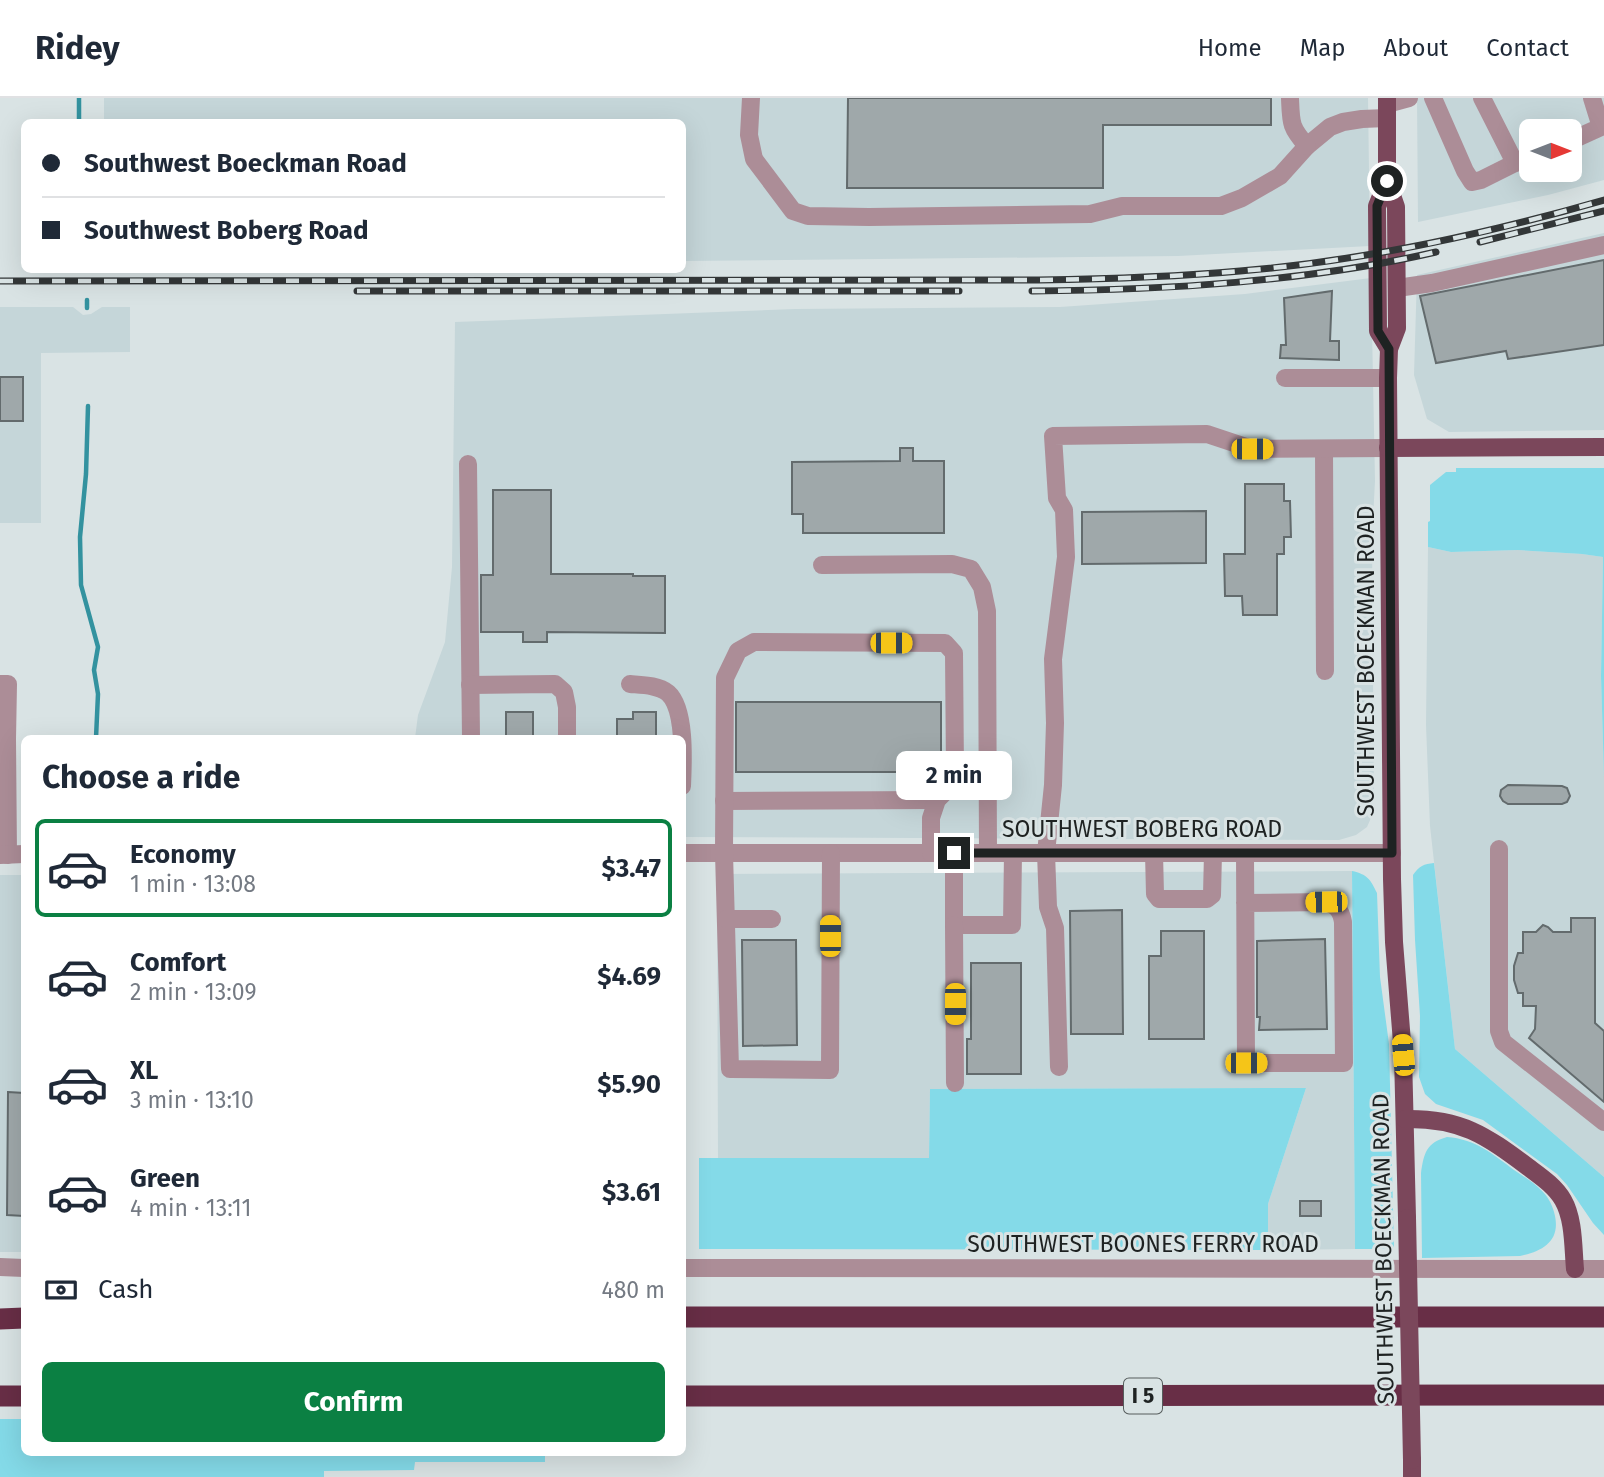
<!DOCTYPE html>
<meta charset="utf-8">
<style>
body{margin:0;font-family:"Fira Sans",sans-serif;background:#f6f6f7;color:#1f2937;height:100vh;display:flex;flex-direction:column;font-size:26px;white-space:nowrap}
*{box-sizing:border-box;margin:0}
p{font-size:23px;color:#747a83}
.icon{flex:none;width:38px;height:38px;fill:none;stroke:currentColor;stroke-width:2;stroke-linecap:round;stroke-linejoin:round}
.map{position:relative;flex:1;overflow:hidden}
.panel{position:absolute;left:21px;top:637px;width:665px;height:721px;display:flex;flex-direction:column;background:#fff;border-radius:10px;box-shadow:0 7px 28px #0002}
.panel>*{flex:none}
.top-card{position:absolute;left:21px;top:21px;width:665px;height:154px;border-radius:10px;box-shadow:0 7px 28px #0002;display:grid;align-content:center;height:154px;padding:0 21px;background:#fff}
.needle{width:46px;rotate:90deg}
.tools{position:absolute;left:1519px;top:21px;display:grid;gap:14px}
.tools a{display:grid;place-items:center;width:63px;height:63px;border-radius:10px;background:#fff;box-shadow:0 7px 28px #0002;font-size:35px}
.end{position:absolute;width:32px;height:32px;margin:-16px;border:9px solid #1e2222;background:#fff;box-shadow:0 0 0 4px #fff}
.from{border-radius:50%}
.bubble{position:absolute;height:49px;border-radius:10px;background:#fff;box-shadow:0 7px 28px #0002;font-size:23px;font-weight:700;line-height:49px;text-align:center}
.car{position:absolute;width:21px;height:42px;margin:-21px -10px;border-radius:9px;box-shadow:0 0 5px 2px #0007;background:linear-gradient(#f5c518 24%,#345 0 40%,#f5c518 0 76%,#345 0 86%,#f5c518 0)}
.top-card b{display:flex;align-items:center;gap:24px;height:66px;font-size:26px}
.top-card b+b{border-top:2px solid #e0e1e3}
.top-card i{width:18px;height:18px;background:#1f2937}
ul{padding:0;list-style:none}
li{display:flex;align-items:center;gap:21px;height:98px;margin:0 14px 10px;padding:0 7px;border:4px solid transparent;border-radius:10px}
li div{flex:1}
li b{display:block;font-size:26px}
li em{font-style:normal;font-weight:700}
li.on{border-color:#0b8043}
li>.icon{width:63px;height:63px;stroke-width:1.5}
h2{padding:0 21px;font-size:32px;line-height:84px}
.pay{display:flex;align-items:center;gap:18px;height:77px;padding:0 21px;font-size:26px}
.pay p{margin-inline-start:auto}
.primary-button{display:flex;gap:14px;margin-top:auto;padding:14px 21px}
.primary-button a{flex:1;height:80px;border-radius:10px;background:#0b8043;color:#fff;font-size:28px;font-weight:700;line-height:80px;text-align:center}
header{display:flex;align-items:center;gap:42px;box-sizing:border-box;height:98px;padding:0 35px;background:#fff;border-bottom:2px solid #e0e1e3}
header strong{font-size:33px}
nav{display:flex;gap:38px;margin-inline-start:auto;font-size:24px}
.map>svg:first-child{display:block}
.built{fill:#c5d6d9;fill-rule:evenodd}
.green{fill:#84dae8}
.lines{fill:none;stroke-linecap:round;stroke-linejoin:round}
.stream{stroke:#33929f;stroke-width:4.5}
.building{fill:#9fa8aa;stroke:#636b6d;stroke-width:2}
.minor{stroke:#ac8d97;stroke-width:18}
.major{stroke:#7b475b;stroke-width:18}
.highway{stroke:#682e46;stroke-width:21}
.rail-casing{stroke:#333738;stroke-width:7}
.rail{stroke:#d9e3e4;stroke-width:4.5;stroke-dasharray:13;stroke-linecap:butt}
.major-bridge{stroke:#7b475b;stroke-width:18}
.route{stroke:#1e2222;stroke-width:9}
.labels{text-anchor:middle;stroke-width:6;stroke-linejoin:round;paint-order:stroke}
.shield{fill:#d9e3e4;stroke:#565c5c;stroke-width:2}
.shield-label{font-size:21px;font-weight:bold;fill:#1e2222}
.street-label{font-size:23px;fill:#1e2222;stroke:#d9e3e4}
</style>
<header>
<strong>Ridey</strong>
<nav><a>Home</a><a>Map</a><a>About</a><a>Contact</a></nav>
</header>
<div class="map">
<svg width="1604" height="1379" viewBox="0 0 1604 1379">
<rect width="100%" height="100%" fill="#d9e3e4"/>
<!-- built -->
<g class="built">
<path d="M104,0H1368L1370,148L1178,158L683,163L682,24H104Z"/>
<path d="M1417,0H1604V82L1548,97L1418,124ZM1531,33H1570V72H1531Z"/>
<path d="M1604,135V332L1449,334L1427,321L1414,277L1417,177Z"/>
<path d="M1371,180L1375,383L1372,440L1374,713L1367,729L1356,737L1339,742L683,739L682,640H415L418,617L445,544L452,469L455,224L795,211L1060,209L1245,196Z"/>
<path d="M0,209H73L83,217L91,216L102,209H130V254L41,255V425H0Z"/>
<path d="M1428,449L1451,454L1518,452L1582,456L1603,459L1601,578L1604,679V1079L1455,951L1430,728L1426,627Z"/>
<path d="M1352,773L1355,1151L1268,1152V1106L1306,990L930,991L929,1060H718L717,776Z"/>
<rect x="0" y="777" width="24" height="377"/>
</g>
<!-- green -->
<g class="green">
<path d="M1456,370H1604V679L1601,578L1603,459L1582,456L1518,452L1451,454L1428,449V424L1430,423V387L1446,374H1456Z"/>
<path d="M1434,765L1455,951L1604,1079V1137L1593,1125L1567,1087L1557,1076L1483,1022L1436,1006L1425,996L1419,979L1420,918L1415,842L1413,777C1419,768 1424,766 1434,765Z"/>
<path d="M1352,773C1367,776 1371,782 1377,795L1380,879L1389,946L1394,1151H1355Z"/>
<path d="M1306,990L1268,1106V1152L699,1151V1060H929L930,991Z"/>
<path d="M1447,1039C1475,1041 1493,1056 1514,1072C1523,1078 1533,1084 1540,1091C1547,1097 1552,1106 1554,1114C1562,1142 1544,1153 1520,1158L1422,1160L1421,1075C1424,1055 1426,1045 1447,1039Z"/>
<path d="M0,1321H24V1354H545V1364H415L414,1372L324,1373V1379H0Z"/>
</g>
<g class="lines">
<!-- stream -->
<g class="stream">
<path d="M79,24V0"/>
<path d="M87,210V202"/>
<path d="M88,308L86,376L80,439L81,487L98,549L94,572L98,596L96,640"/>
</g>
</g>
<!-- building -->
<g class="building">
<path d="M848,0H1271V27H1103V90H847Z"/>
<path d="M1604,162V247L1508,261L1506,253L1436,265L1420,198Z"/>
<path d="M1332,193L1330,243H1339V262L1280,260L1281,247H1286L1284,200Z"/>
<rect x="0" y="279" width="23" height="44"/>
<path d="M900,350H913V363H944V435H803V416H792V364L900,363Z"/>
<path d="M1245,386H1284V403H1290L1291,439H1284V456H1277V517H1243L1242,498H1225L1224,456H1245Z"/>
<path d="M493,392H551V476H633V478H665V535L547,534V544H523V534H481V477H493Z"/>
<path d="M1206,413V465L1082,466V414Z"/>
<rect x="736" y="604" width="205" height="70"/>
<rect x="506" y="614" width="27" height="26"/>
<path d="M633,614H656V640H617V621H633Z"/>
<path d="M1508,687L1562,688L1567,690L1570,698L1567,704L1562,706H1508L1503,703L1500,698L1501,692Z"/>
<path d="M1122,812L1123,936H1071L1070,813Z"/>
<path d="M1571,820H1595V925L1604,933V1004L1529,940L1535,931L1536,908H1523V895H1518L1514,882V868L1518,855H1523V834H1536L1543,827L1548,829L1553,834H1571Z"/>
<path d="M1161,833H1204V941H1149V858H1161Z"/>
<path d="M1325,841L1327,931L1259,932L1260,919H1257V843Z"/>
<path d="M742,842H796L797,947L743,948Z"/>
<path d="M971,865H1021V976H967V941H971Z"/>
<path d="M8,994L24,995V1118L7,1117Z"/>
<rect x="1300" y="1103" width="21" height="15"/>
</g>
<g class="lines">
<!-- minor -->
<g class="minor">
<path d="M751,0L749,37L754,61L793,113L808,118L869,119L1090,116L1122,108H1221L1242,100L1280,78L1307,48L1330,29L1343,24L1362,21L1387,20"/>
<path d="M1290,0C1291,25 1290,29 1307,48"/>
<path d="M1433,0L1465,73L1472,84L1481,82L1515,65"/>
<path d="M1482,0L1515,65L1531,60"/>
<path d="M1387,6L1409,0"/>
<path d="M1570,43L1601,29L1592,0"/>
<path d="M1397,190L1432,185L1604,147"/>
<path d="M1285,280H1388"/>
<path d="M1324,351L1325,573"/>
<path d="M468,366L471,640"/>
<path d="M822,467L952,466L971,471L982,489L987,513L988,755"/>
<path d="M0,586H8L7,641L8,757"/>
<path d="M630,586C642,587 658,587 668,595C686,611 683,665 682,688"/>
<path d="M470,587L555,586L564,594L567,609V640"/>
<path d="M724,703L937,702"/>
<path d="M1499,751V933L1503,944L1604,1024"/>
<path d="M682,755H1392"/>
<path d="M831,755L830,972L730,971L724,755L725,580L738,553L754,544L945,545L954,555L955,672L951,688L937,702L931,720V755"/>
<path d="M954,755V827H1012L1013,755"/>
<path d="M1154,755L1155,796L1159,801H1207L1212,797L1213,755"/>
<path d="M1245,755L1246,965H1344L1343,824C1341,812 1337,808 1326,804L1245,805"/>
<path d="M0,757L24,756"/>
<path d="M726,821H772"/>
<path d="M954,827L955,985"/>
<path d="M1059,969L1055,830L1048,809L1046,755L1053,687L1055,625L1053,561L1066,459L1064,412L1057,400L1053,338L1207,336L1252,351L1388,350"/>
<path d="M0,1169L24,1170"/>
<path d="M682,1170L1604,1171"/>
</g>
<!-- major -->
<g class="major">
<path d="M1387,0V83L1396,109L1397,230L1389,251L1388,280L1392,781L1394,844L1403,957L1407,1120"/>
<path d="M1387,83L1377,108L1378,233L1389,251"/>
<path d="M1388,350L1604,349"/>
<path d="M1405,1021C1461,1020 1485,1037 1528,1069C1540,1078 1555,1088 1563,1102C1574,1121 1573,1149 1575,1171"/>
<path d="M1412,1362V1379"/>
</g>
<!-- highway -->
<g class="highway">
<path d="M682,1219H1604"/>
<path d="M0,1221L24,1220"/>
<path d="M0,1298H24"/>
<path d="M682,1298L1604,1297"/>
</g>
<!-- rail casing -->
<g class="rail-casing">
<g id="rail">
<path d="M1480,144L1604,113"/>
<path d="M0,183L1039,182C1106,181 1173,179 1240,173C1363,163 1486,136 1604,102"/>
<path d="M357,193H959"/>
<path d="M1032,193C1167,192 1305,184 1436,154"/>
</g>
</g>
<!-- rail -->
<use href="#rail" class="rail"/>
<!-- major-bridge -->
<path class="major-bridge" d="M1407,1120L1412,1362"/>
</g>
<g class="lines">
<!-- route -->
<path class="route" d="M954,755H1392L1389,251L1378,233L1377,108L1387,83"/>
</g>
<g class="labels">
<!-- shield labels -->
<rect class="shield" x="1124" y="1280.5" width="38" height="35" rx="5"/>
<g class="shield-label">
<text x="1143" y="1305">I 5</text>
</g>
<!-- street labels -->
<g class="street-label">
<text transform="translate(1366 563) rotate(-90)" y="8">SOUTHWEST BOECKMAN ROAD</text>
<text x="1142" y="739">SOUTHWEST BOBERG ROAD</text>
<text x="1143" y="1154">SOUTHWEST BOONES FERRY ROAD</text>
<text transform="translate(1383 1151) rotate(-91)" y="8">SOUTHWEST BOECKMAN ROAD</text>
</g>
</g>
</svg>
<div class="tools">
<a><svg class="needle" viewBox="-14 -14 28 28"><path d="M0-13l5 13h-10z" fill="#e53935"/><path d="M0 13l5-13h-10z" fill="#747a83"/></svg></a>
</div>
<i class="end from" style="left:1387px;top:83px"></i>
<i class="end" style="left:954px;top:755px"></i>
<div class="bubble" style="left:896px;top:653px;width:116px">2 min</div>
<i class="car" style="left:1252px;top:351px;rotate:90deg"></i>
<i class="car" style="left:891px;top:545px;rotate:90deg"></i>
<i class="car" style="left:1326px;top:804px;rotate:269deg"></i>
<i class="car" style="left:830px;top:838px;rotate:0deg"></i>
<i class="car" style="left:955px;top:906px;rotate:180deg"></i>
<i class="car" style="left:1403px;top:957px;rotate:355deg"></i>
<i class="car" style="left:1246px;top:965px;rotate:90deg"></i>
<div class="top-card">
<b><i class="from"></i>Southwest Boeckman Road</b>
<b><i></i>Southwest Boberg Road</b>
</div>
<section class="panel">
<h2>Choose a ride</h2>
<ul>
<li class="on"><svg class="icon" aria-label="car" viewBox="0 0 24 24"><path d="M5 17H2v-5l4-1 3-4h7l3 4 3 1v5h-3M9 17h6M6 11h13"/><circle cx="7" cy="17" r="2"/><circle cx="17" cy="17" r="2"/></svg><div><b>Economy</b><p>1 min · 13:08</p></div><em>$3.47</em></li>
<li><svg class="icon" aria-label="car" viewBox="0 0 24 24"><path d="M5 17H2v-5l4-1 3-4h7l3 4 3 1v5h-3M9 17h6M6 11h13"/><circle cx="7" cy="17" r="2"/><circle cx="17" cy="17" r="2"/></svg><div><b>Comfort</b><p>2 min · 13:09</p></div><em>$4.69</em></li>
<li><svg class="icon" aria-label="car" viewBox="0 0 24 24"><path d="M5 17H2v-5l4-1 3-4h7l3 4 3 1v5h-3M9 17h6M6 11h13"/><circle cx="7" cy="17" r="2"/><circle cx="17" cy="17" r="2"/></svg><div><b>XL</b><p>3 min · 13:10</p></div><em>$5.90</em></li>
<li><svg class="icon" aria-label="car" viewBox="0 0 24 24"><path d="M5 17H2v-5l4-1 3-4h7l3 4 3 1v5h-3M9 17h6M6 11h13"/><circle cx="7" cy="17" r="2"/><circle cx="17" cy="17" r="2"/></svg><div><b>Green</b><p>4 min · 13:11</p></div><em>$3.61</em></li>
</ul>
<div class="pay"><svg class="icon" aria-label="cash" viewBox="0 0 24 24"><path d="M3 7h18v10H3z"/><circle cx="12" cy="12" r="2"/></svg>Cash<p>480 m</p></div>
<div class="primary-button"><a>Confirm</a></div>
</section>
</div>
